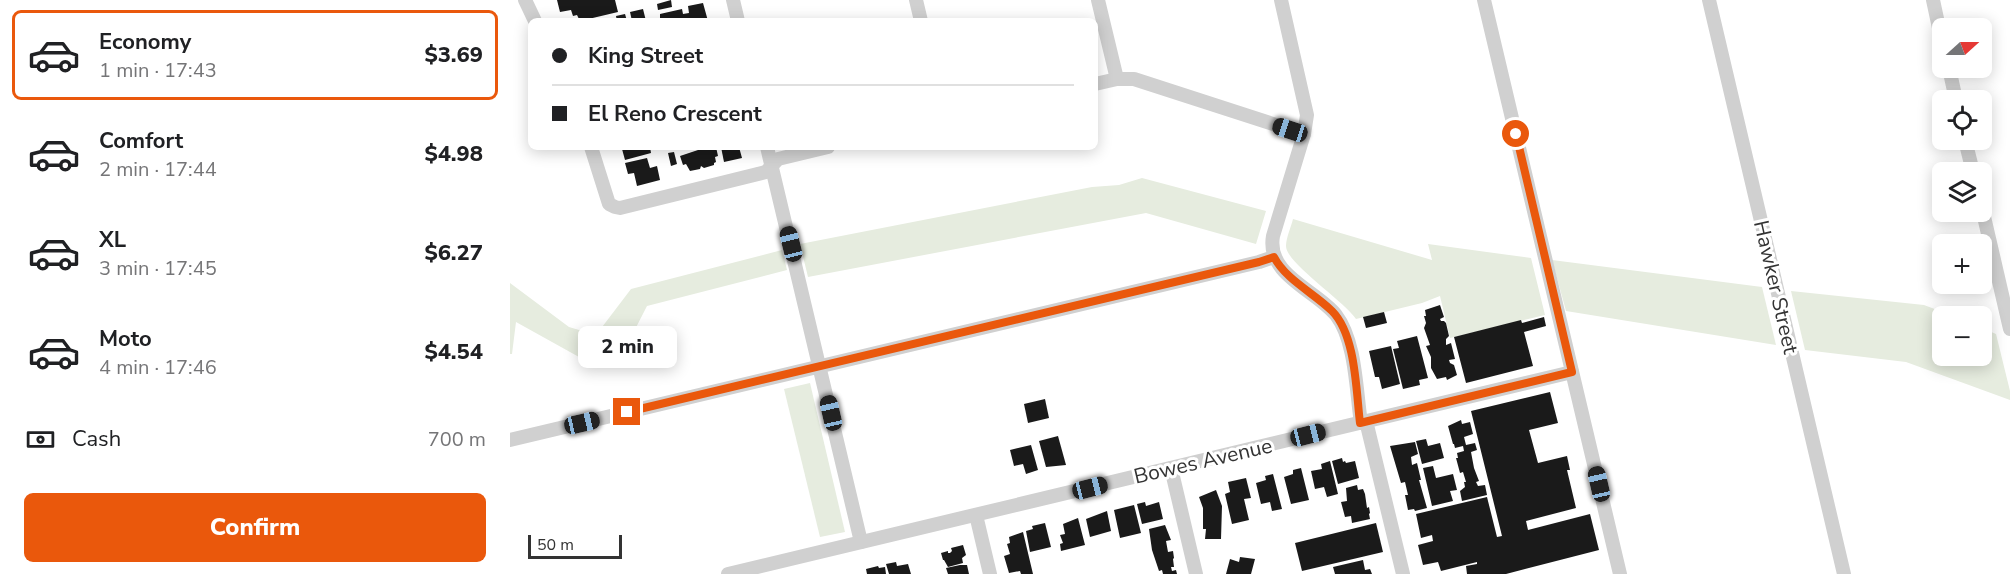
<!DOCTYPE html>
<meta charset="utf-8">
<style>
body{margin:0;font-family:"Nunito Sans",sans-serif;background:#f2f2f2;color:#202124;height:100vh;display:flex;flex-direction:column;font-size:22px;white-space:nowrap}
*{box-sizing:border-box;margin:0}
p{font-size:20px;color:#757577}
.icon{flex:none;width:33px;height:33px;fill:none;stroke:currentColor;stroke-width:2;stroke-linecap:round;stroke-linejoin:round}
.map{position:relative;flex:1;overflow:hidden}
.drawer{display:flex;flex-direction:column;background:#fff;width:510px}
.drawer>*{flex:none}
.hud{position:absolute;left:18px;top:18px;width:570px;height:132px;border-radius:9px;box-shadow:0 3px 15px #0003;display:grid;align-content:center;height:132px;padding:0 24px;background:#fff}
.needle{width:39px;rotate:69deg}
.tools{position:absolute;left:1422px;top:18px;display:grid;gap:12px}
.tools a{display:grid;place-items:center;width:60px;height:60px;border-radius:9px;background:#fff;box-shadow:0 3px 15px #0003;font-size:30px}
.scale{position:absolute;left:18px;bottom:15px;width:94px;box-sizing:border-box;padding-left:6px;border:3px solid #333;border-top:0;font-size:16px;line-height:21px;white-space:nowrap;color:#333;-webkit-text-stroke:4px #fff;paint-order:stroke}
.end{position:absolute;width:27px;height:27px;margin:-14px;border:8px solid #ea580c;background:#fff;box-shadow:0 0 0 3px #fff}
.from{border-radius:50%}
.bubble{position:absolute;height:42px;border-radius:9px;background:#fff;box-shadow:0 3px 15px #0003;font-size:20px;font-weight:800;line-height:42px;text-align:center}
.car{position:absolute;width:18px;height:36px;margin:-18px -9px;border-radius:8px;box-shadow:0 0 4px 2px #0007;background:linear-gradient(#222 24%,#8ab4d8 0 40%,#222 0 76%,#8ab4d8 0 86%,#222 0)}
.hud b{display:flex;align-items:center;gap:21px;height:57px;font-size:22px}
.hud b+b{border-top:2px solid #e0e0e0}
.hud i{width:15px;height:15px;background:#202124}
ul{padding:10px 0 0;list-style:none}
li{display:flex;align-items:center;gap:18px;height:90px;margin:0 12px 9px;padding:0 12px;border:3px solid transparent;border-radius:9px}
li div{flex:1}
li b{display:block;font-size:22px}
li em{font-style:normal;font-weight:800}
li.selected{border-color:#ea580c}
li>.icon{width:54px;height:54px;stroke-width:1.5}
.pay{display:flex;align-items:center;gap:15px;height:66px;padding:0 24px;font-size:22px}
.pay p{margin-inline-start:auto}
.action{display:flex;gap:12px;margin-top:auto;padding:12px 24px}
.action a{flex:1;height:69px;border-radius:9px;background:#ea580c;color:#fff;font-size:24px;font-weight:800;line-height:69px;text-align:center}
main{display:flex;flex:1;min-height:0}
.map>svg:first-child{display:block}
.green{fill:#e6ecdf}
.building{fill:#1a1a1a}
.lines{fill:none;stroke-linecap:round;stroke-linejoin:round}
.minor{stroke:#d0d0d0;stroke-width:14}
.route{stroke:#ea580c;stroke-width:8}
.labels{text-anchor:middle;stroke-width:6;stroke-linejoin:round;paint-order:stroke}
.street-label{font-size:21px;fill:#333;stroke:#fff}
</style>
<main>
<section class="drawer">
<ul>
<li class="selected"><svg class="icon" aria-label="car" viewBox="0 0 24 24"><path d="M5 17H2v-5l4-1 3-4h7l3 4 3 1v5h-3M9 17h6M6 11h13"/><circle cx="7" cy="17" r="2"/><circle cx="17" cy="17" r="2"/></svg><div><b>Economy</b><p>1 min · 17:43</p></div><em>$3.69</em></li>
<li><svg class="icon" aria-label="car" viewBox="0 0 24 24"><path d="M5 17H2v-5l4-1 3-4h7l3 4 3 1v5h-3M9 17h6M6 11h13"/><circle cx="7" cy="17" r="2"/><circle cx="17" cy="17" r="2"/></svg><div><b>Comfort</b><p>2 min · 17:44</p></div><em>$4.98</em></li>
<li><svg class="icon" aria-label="car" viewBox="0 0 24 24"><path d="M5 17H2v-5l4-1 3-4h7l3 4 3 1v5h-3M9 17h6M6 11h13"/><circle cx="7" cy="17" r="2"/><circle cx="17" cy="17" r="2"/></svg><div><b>XL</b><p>3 min · 17:45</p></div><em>$6.27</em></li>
<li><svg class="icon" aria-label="car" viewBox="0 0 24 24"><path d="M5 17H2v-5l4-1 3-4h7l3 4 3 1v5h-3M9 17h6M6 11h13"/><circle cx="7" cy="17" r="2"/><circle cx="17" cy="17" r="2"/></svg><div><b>Moto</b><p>4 min · 17:46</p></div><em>$4.54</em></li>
</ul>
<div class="pay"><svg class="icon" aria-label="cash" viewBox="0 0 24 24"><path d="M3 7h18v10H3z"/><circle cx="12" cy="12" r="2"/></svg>Cash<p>700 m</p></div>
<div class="action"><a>Confirm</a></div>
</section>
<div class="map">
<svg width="1500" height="574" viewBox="0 0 1500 574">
<rect width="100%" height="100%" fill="#fff"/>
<!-- green -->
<g class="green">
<path d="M632,178L756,211L746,244L636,213L298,277L290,244L582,187L609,185Z"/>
<path d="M783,219L922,260L918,244L1021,258L1035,315L940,338L930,296L912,303L846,319C833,300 776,263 776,246C776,238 781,227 783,219Z"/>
<path d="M272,250L277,270L137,306L116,347L69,357L6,322L2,354H0V283L59,327L86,335L121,289Z"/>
<path d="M1042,260L1252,287L1266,345L1056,311Z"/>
<path d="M1281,291L1414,305L1443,316H1432V356H1472V328L1486,334L1500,391V400L1396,362L1295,350Z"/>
<path d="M300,383L335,532L310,537L274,389Z"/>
</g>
<!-- building -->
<g class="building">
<path d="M47,0H105L108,12L70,21L67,15L63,16L61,10L50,12Z"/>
<path d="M161,0L162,7L148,10L147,4Z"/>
<path d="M193,3L198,21H150V14L172,9L173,14L179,13L178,6Z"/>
<path d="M133,9L136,21H122L120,12Z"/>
<path d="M115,14L117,21H107L106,16Z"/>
<path d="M121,147H140L141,153L115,160L112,149Z"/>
<path d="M197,147H206L208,156L205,157L206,162L204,163V165L194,168L191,166L190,169L180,171L176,164L173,165L170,156Z"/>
<path d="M211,147H229L232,158L214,162Z"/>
<path d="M164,152L167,164L161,166L158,153Z"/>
<path d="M137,158L140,168L147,166L150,180L127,186L124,173L118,174L115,163Z"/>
<path d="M930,305L934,317L930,319L931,321H934L936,323L939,336L936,339V345L941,343L945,359L939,360L940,363L944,365L947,375L937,380L936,377L927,379L921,368V357L916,346L920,345L914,328L916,323L914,316H916L915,310Z"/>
<path d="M874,312L877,323L856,328L853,317Z"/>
<path d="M1034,317L1036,326L1014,332L1023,366L956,383L944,337L1011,320L1012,323Z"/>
<path d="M907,336L918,378L909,380L910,385L893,389L883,349L889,348L887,341Z"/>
<path d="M881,346L890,384L872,389L869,377H865L859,351Z"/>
<path d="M1040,392L1048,423L1019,430L1028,463L1057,456L1060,470H1057L1066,508L1016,521L1018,530L1080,514L1089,550L996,574H957L956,566L967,564V562L931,571L928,562L913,565L908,545L923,541L922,535L911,538L906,514L977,497L987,537L992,536L961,411Z"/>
<path d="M535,399L539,418L518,423L514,404Z"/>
<path d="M951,420L952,424L960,422L963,434L954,437L956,445L965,443L967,450L961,452L964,468L969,481L966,482L968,486L975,485L977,495L952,501L950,491L955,487L954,482H956L953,472L950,473L946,458H948L947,453L954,451L953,446L945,448L944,444H943L938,426Z"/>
<path d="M548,436L556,465L536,467L529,441Z"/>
<path d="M916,439L918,446L930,443L934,458L912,464L906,441Z"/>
<path d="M905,442L908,454L901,457L902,465L907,463L911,480H909L917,508L905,511L904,509L898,510L895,495H898L895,482L891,483L880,446Z"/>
<path d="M521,445L528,470L516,474L513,464L504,466L500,450Z"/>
<path d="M832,458L833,462L835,461L836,463L845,461L849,478L828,484L822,461Z"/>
<path d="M820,461L828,494L817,497L814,487L805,489L801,471L812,469L811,464Z"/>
<path d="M923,466L926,478L943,474L947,490L940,491L943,501L922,506L913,468Z"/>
<path d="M791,468L799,500L781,504L774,477L783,474V470Z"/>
<path d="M763,474L772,509L762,511L760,502L751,504L746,483L756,480L755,476Z"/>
<path d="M736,478L741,498L734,499L739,520L722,524L715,494L720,492L718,482Z"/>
<path d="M847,485L848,490L853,489L855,494L857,508L859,507L860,513L859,514L860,519L842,523L841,516L835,517L831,502L837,501L836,488Z"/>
<path d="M706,490L712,506L711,539H695L696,529H693V508L689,497Z"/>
<path d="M635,502L636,506L649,502L653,519L632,524L627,504Z"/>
<path d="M624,505L631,533L610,538L604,510Z"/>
<path d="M597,511L601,531L580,537L576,519Z"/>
<path d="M568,518L575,545L551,551L550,544L553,543L550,535L555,534L553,524Z"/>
<path d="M535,523L541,547L520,552L516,531L523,529L522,526Z"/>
<path d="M866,523L873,552L792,571L785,543Z"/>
<path d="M655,525L661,540L656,541L658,552L663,551L664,558L663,559L664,567H661L662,571L666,570L667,574H653L652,570L649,571L642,550L639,529Z"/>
<path d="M513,532L523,574H511L510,571L499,573L494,556L500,554L497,544L500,543L499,537Z"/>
<path d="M453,545L456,555L452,558L453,563L438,567L434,560H433L431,553L438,551V553H440L442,551L441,548Z"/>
<path d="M730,557L745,559L741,574H716L720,559L729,562Z"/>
<path d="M853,560L855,570L860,569L862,574H825L823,567Z"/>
<path d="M386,562L387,566L398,564L401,574H379L376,564Z"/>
<path d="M450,565H457L459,574H438L436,568Z"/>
<path d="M368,566L369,568L375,567L376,574H357L356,569Z"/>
</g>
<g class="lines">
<!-- minor -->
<g class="minor">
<path d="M15,0L25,21"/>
<path d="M223,0L228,21"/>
<path d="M406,0L411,21"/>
<path d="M588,0L607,79"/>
<path d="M771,0L797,115L794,134L763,236C756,275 806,290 826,315C846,341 846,391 851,423"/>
<path d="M974,0L1110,574"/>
<path d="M1199,0L1334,574"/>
<path d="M1423,0L1432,42"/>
<path d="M1439,68L1446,100"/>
<path d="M585,84L607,79H624L794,134"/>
<path d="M1455,140L1463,172"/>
<path d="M81,147L99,204L105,207L110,208L256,172L268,159L318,147"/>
<path d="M257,147L351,542"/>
<path d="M1472,208L1500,329"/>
<path d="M856,421L893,574"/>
<path d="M0,440L749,262L764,257"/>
<path d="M661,468L686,574"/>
<path d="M466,515L480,574"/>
<path d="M218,574L1062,372"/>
</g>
</g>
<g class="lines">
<!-- route -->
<path class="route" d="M117,412L749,262L764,257C776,280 804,293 822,311C846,335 846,391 850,423L1062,372L1006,134"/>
</g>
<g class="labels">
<!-- street labels -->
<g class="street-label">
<text transform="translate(1266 287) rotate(77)" y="7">Hawker Street</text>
<text transform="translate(693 461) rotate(-13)" y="7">Bowes Avenue</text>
</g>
</g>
</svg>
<div class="tools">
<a><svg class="needle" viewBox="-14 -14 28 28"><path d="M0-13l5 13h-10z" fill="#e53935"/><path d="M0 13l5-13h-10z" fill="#757577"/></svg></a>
<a><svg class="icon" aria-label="locate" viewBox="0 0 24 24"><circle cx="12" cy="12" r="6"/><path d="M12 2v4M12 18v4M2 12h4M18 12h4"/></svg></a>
<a><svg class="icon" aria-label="layers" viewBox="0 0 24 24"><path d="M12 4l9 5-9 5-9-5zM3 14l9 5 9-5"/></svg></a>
<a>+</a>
<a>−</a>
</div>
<div class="scale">50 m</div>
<i class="end from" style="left:1006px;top:134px"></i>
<i class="end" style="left:117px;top:412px"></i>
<div class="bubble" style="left:68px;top:326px;width:99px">2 min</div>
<i class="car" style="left:780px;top:130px;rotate:288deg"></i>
<i class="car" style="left:281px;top:244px;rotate:346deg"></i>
<i class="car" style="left:321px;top:413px;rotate:347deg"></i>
<i class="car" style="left:72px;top:423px;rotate:77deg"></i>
<i class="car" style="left:798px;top:435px;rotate:76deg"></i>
<i class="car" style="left:1089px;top:484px;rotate:347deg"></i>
<i class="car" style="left:580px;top:488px;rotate:76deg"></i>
<div class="hud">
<b><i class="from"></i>King Street</b>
<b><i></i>El Reno Crescent</b>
</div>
</div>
</main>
